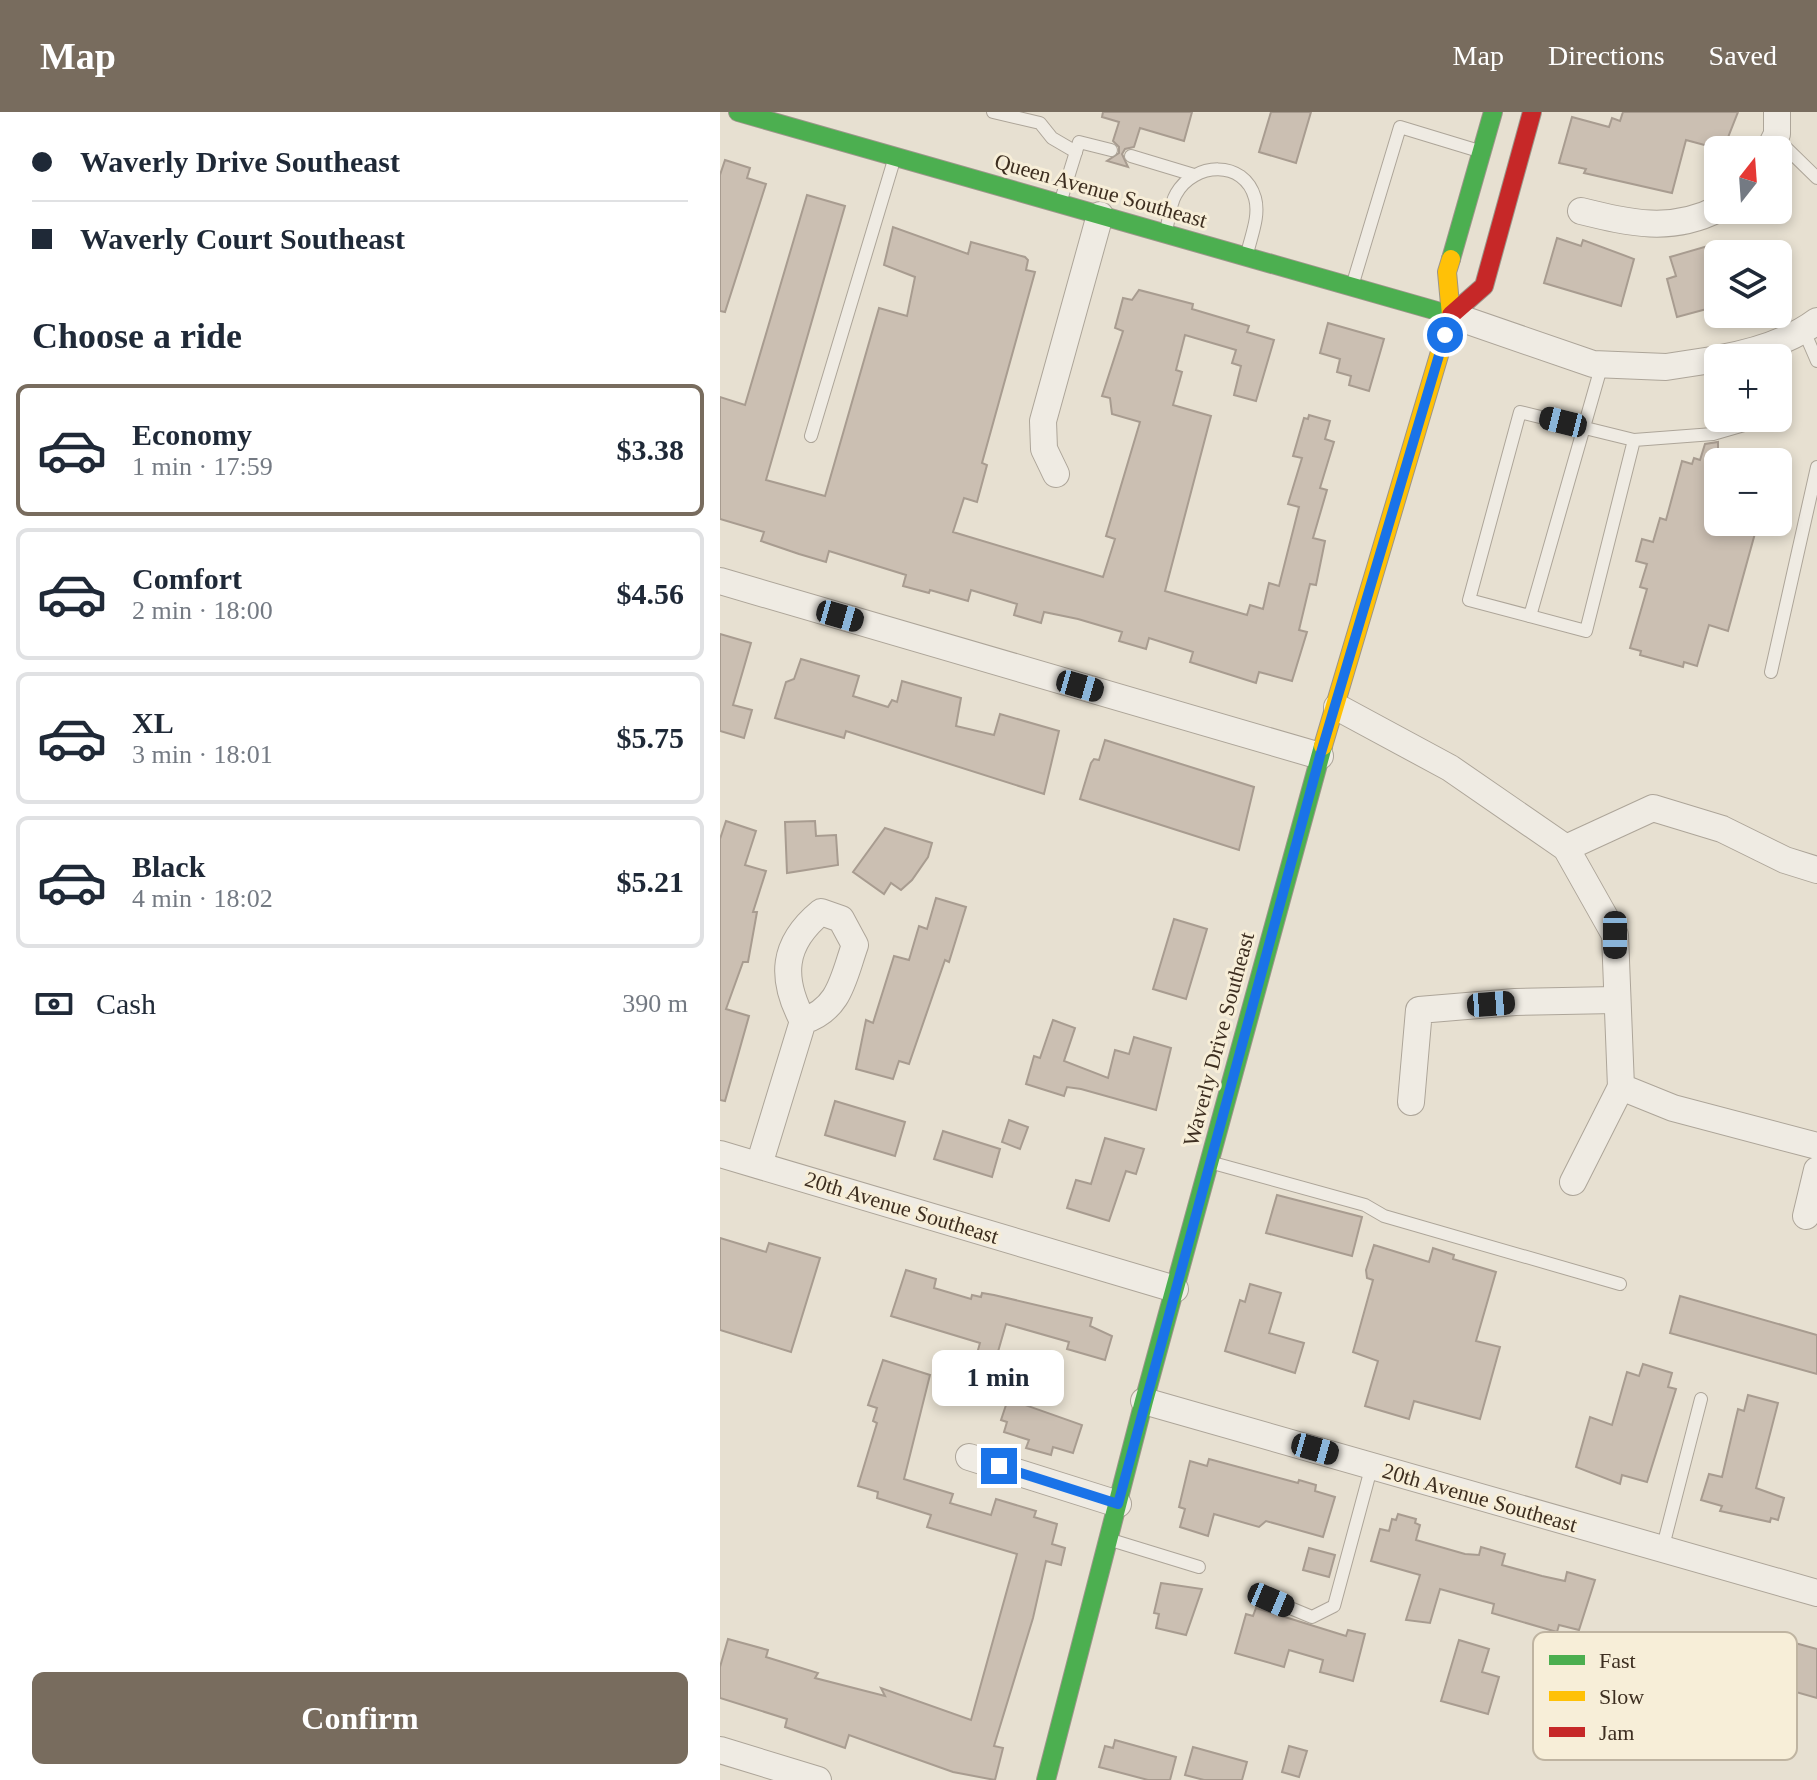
<!DOCTYPE html>
<meta charset="utf-8">
<style>
body{margin:0;font-family:"Times New Roman",serif;background:#f6f6f7;color:#1f2937;height:100vh;display:flex;flex-direction:column;font-size:30px;white-space:nowrap}
*{box-sizing:border-box;margin:0}
p{font-size:26px;color:#747a83}
.icon{flex:none;width:44px;height:44px;fill:none;stroke:currentColor;stroke-width:2;stroke-linecap:round;stroke-linejoin:round}
.map{position:relative;flex:1;overflow:hidden}
.side{display:flex;flex-direction:column;background:#fff;width:720px}
.side>*{flex:none}
.hud{display:grid;align-content:center;height:176px;padding:0 32px;background:#fff}
.needle{width:52px;rotate:17deg}
.controls{position:absolute;left:984px;top:24px;display:grid;gap:16px}
.controls a{display:grid;place-items:center;width:88px;height:88px;border-radius:12px;background:#fff;box-shadow:0 4px 12px #0003;font-size:40px}
.end{position:absolute;width:36px;height:36px;margin:-18px;border:10px solid #1a73e8;background:#fff;box-shadow:0 0 0 4px #fff}
.from{border-radius:50%}
.bubble{position:absolute;height:56px;border-radius:12px;background:#fff;box-shadow:0 4px 12px #0003;font-size:26px;font-weight:700;line-height:56px;text-align:center}
.car{position:absolute;width:24px;height:48px;margin:-24px -12px;border-radius:10px;box-shadow:0 0 6px 2px #0007;background:linear-gradient(#222 24%,#8ab4d8 0 40%,#222 0 76%,#8ab4d8 0 86%,#222 0)}
.hud b{display:flex;align-items:center;gap:28px;height:76px;font-size:30px}
.hud b+b{border-top:2px solid #e0e1e3}
.hud i{width:20px;height:20px;background:#1f2937}
ul{padding:0;list-style:none}
li{display:flex;align-items:center;gap:24px;height:132px;margin:0 16px 12px;padding:0 16px;border:4px solid #e0e1e3;border-radius:12px}
li div{flex:1}
li b{display:block;font-size:30px}
li em{font-style:normal;font-weight:700}
li.on{border-color:#786c5e}
li>.icon{width:72px;height:72px;stroke-width:1.5}
h2{padding:0 32px;font-size:36px;line-height:96px}
.pay{display:flex;align-items:center;gap:20px;height:88px;padding:0 32px;font-size:30px}
.pay p{margin-inline-start:auto}
.action{display:flex;gap:16px;margin-top:auto;padding:16px 32px}
.action a{flex:1;height:92px;border-radius:12px;background:#786c5e;color:#fff;font-size:32px;font-weight:700;line-height:92px;text-align:center}
header{display:flex;align-items:center;gap:48px;box-sizing:border-box;height:112px;padding:0 40px;background:#786c5e;color:#fff}
header strong{font-size:38px}
nav{display:flex;gap:44px;margin-inline-start:auto;font-size:28px}
main{display:flex;flex:1;min-height:0}
.map>svg:first-child{display:block}
.building{fill:#cbbfb2;stroke:#a89c90;stroke-width:2}
.lines{fill:none;stroke-linecap:round;stroke-linejoin:round}
.lane-casing{stroke:#ada599;stroke-width:14}
.street-casing{stroke:#ada599;stroke-width:28}
.fast-casing{stroke:#9c958a;stroke-width:20}
.slow-casing{stroke:#9c958a;stroke-width:20}
.jam-casing{stroke:#9c958a;stroke-width:20}
.lane{stroke:#efebe3;stroke-width:12}
.street{stroke:#efebe3;stroke-width:26}
.fast{stroke:#4caf50;stroke-width:18}
.slow{stroke:#ffc107;stroke-width:18}
.jam{stroke:#c62828;stroke-width:18}
.route{stroke:#1a73e8;stroke-width:10}
.labels{text-anchor:middle;stroke-width:6;stroke-linejoin:round;paint-order:stroke}
.street-label{font-size:22px;fill:#3d2e20;stroke:#f7eed8}
.key{fill:#f7eed8;stroke:#bfb4a1;stroke-width:2}
.key-label{font-size:22px;fill:#3d2e20}
</style>
<header>
<strong>Map</strong>
<nav><a>Map</a><a>Directions</a><a>Saved</a></nav>
</header>
<main>
<section class="side">
<div class="hud">
<b><i class="from"></i>Waverly Drive Southeast</b>
<b><i></i>Waverly Court Southeast</b>
</div>
<h2>Choose a ride</h2>
<ul>
<li class="on"><svg class="icon" aria-label="car" viewBox="0 0 24 24"><path d="M5 17H2v-5l4-1 3-4h7l3 4 3 1v5h-3M9 17h6M6 11h13"/><circle cx="7" cy="17" r="2"/><circle cx="17" cy="17" r="2"/></svg><div><b>Economy</b><p>1 min · 17:59</p></div><em>$3.38</em></li>
<li><svg class="icon" aria-label="car" viewBox="0 0 24 24"><path d="M5 17H2v-5l4-1 3-4h7l3 4 3 1v5h-3M9 17h6M6 11h13"/><circle cx="7" cy="17" r="2"/><circle cx="17" cy="17" r="2"/></svg><div><b>Comfort</b><p>2 min · 18:00</p></div><em>$4.56</em></li>
<li><svg class="icon" aria-label="car" viewBox="0 0 24 24"><path d="M5 17H2v-5l4-1 3-4h7l3 4 3 1v5h-3M9 17h6M6 11h13"/><circle cx="7" cy="17" r="2"/><circle cx="17" cy="17" r="2"/></svg><div><b>XL</b><p>3 min · 18:01</p></div><em>$5.75</em></li>
<li><svg class="icon" aria-label="car" viewBox="0 0 24 24"><path d="M5 17H2v-5l4-1 3-4h7l3 4 3 1v5h-3M9 17h6M6 11h13"/><circle cx="7" cy="17" r="2"/><circle cx="17" cy="17" r="2"/></svg><div><b>Black</b><p>4 min · 18:02</p></div><em>$5.21</em></li>
</ul>
<div class="pay"><svg class="icon" aria-label="cash" viewBox="0 0 24 24"><path d="M3 7h18v10H3z"/><circle cx="12" cy="12" r="2"/></svg>Cash<p>390 m</p></div>
<div class="action"><a>Confirm</a></div>
</section>
<div class="map">
<svg width="1097" height="1668" viewBox="0 0 1097 1668">
<rect width="100%" height="100%" fill="#e7e0d1"/>
<!-- building -->
<g class="building">
<path d="M383,0H472L464,29L420,16L414,35L405,37L402,42L408,55L387,49L399,41V35L393,29L399,10L382,5Z"/>
<path d="M551,0H591L576,51L539,40Z"/>
<path d="M903,0H1018L1003,38L966,28L952,81L864,61L866,57L839,51L852,5L889,15L892,6L900,9Z"/>
<path d="M5,48L30,56L27,66L46,72L5,200L0,199V63Z"/>
<path d="M87,83L125,94L46,368L105,384L159,196L187,204L195,165L164,153L173,115L248,142L251,130L305,145L308,148L306,158L315,160L262,351L267,353L257,390L244,386L233,420L383,465L395,427L386,424L420,310L392,302L390,286L382,284L403,219L395,216L403,186L412,188L419,178L473,192L472,197L529,214L527,220L554,228L536,289L514,283L521,254L512,251L516,238L465,223L456,258L462,260L453,293L491,304L445,479L527,503L530,493L543,497L549,471L559,474L579,395L568,392L582,346L573,344L584,306L588,307L589,303L610,309L605,327L614,330L600,376L607,378L593,426L605,429L596,473L590,472L579,518L587,520L572,569L539,560L536,571L470,550L473,540L429,526L426,537L399,529L402,520L358,507L324,500L321,511L294,503L297,492L251,478L248,489L210,478L209,481L183,474L186,463L109,439L106,450L79,442L41,429L44,420L0,407V285L25,293Z"/>
<path d="M837,126L861,134L863,128L914,147L901,194L824,171Z"/>
<path d="M998,131V194L957,205L947,167L956,164L950,145Z"/>
<path d="M608,211L664,227L649,279L629,273L631,264L617,260L620,247L600,241Z"/>
<path d="M998,330V410L1037,414L1008,519L989,513L977,554L964,550L963,555L920,543L921,539L910,536L927,477L920,475L927,452L916,449L922,427L933,430L940,406L946,408L962,349L972,352L974,346L980,348L985,332Z"/>
<path d="M0,522L31,531L13,593L32,598L24,626L0,619Z"/>
<path d="M81,547L139,564L133,584L168,595L172,588L177,590L182,569L241,586L236,614L274,623L280,602L339,619L324,682L126,619L124,626L55,606L66,570L74,567Z"/>
<path d="M385,628L534,675L519,738L360,687L371,651L374,647L379,648Z"/>
<path d="M6,709L36,719L25,753L46,759L33,800H37L28,850H23L6,897L29,904L5,989L0,988V727Z"/>
<path d="M95,709L96,724L116,723L118,753L67,761L65,710Z"/>
<path d="M165,716L212,731L208,745L192,768L181,778L171,771L164,782L133,760Z"/>
<path d="M216,786L246,795L229,850L225,848L189,952L179,949L173,967L136,957L146,908L153,911L174,844L189,848L199,814L207,817Z"/>
<path d="M454,807L487,817L466,887L433,877Z"/>
<path d="M333,908L355,916L344,949L388,966L395,938L409,942L414,925L451,936L436,998L361,977L347,975L344,984L306,972L314,944L320,946Z"/>
<path d="M115,989L185,1010L175,1044L105,1023Z"/>
<path d="M289,1008L308,1015L300,1037L282,1030Z"/>
<path d="M223,1019L280,1037L272,1065L214,1047Z"/>
<path d="M385,1026L424,1037L416,1062L406,1059L389,1109L347,1096L356,1068L371,1072Z"/>
<path d="M557,1083L642,1105L632,1144L546,1121Z"/>
<path d="M0,1126L46,1140L49,1131L100,1146L71,1240L0,1218Z"/>
<path d="M654,1133L709,1150L713,1136L734,1143L733,1147L776,1160L756,1229L780,1235L760,1307L694,1289L689,1307L645,1294L658,1249L633,1240L653,1168L647,1166L646,1158Z"/>
<path d="M186,1158L216,1167L214,1176L251,1187L252,1183L261,1185L262,1181L274,1183L372,1206L370,1214L392,1224L385,1248L347,1237L349,1230L286,1212L273,1257L254,1252L260,1231L171,1204Z"/>
<path d="M530,1172L561,1181L549,1221L584,1231L575,1261L505,1239L520,1188L525,1190Z"/>
<path d="M960,1184L1097,1223V1262L950,1221Z"/>
<path d="M163,1248L210,1263L184,1367L233,1382L230,1391L271,1403L276,1387L316,1399L314,1405L337,1412L332,1432L345,1436L341,1453L326,1449L313,1506L274,1634L283,1636L275,1668L233,1660L129,1623L125,1636L65,1615L67,1607L0,1586V1555L8,1527L48,1538L46,1545L98,1561L95,1566L165,1584L161,1576L251,1608L297,1442L207,1415L211,1403L157,1386L158,1380L138,1374L157,1311L153,1309L157,1296L148,1293Z"/>
<path d="M923,1252L952,1261L948,1275L956,1277L927,1370L902,1363L900,1372L856,1355L870,1305L892,1313L907,1260L919,1264Z"/>
<path d="M1028,1283L1058,1291L1036,1376L1064,1386L1058,1408L1051,1406L1050,1410L1000,1399L1002,1394L981,1388L989,1362L1002,1365L1018,1297L1024,1299Z"/>
<path d="M288,1287L362,1313L353,1341L333,1335L331,1343L306,1336L309,1328L284,1320L287,1310L281,1308Z"/>
<path d="M489,1347L578,1371L579,1368L596,1373L595,1379L615,1385L603,1425L546,1409L539,1415L494,1402L488,1424L460,1415L465,1397L459,1395L470,1349L487,1354Z"/>
<path d="M678,1402L696,1407L695,1411L700,1413L696,1428L745,1442L759,1443L761,1435L785,1442L782,1453L822,1464L845,1469L847,1460L875,1468L859,1518L839,1513L837,1520L772,1501L774,1492L720,1477L710,1511L686,1508L700,1463L651,1449L660,1417L669,1419L672,1407L676,1408Z"/>
<path d="M589,1436L615,1443L609,1465L583,1458Z"/>
<path d="M441,1471L482,1477L466,1523L436,1516L439,1502L434,1501Z"/>
<path d="M536,1496L626,1524L628,1518L645,1522L633,1569L600,1560L603,1548L569,1538L564,1555L515,1541L526,1502L533,1504Z"/>
<path d="M739,1528L769,1537L762,1560L779,1565L768,1602L721,1589Z"/>
<path d="M1075,1531L1097,1537V1586L1062,1576Z"/>
<path d="M395,1628L456,1645L450,1668H428L379,1655L385,1634L393,1636Z"/>
<path d="M569,1634L587,1639L579,1665L562,1660Z"/>
<path d="M473,1635L527,1650L522,1668H484L465,1663Z"/>
</g>
<g class="lines">
<!-- lane casing -->
<g class="lane-casing">
<g id="lane">
<path d="M273,0L320,11L332,26L356,40"/>
<path d="M1055,25L1097,66"/>
<path d="M411,44L474,63"/>
<path d="M341,88L359,30L391,38"/>
<path d="M446,119C449,107 450,92 456,82C474,50 524,47 535,86C540,104 531,124 527,142"/>
<path d="M633,171L680,15L759,39"/>
<path d="M1084,219L1097,249"/>
<path d="M91,324L174,48"/>
<path d="M914,328L866,519L749,488L800,300L914,328L993,322L1038,309V306"/>
<path d="M810,504L882,252"/>
<path d="M1051,560L1097,355"/>
<path d="M493,1051L645,1093L664,1104L900,1172"/>
<path d="M391,1428L479,1455"/>
<path d="M942,1438L981,1287"/>
<path d="M551,1488L592,1505L614,1494L652,1353"/>
</g>
</g>
<!-- street casing -->
<g class="street-casing">
<g id="street">
<path d="M1049,38L1057,22V0"/>
<path d="M861,99C910,111 951,121 998,97"/>
<path d="M731,203L873,252L946,255L998,247"/>
<path d="M1001,246C1034,240 1070,229 1097,209"/>
<path d="M336,362L324,337L323,309L380,103"/>
<path d="M0,469L600,644"/>
<path d="M617,595L730,656L846,736L895,823L901,975L953,996L1097,1034"/>
<path d="M846,736L933,696L1002,717L1065,748L1097,758"/>
<path d="M691,990L699,898L795,890L895,888"/>
<path d="M0,1042L455,1177"/>
<path d="M39,1053L83,909C60,866 62,832 101,800L121,807L135,833C123,867 120,897 83,909"/>
<path d="M853,1070L901,975"/>
<path d="M1086,1104L1097,1058"/>
<path d="M424,1289L1097,1481"/>
<path d="M249,1345L398,1392"/>
<path d="M0,1638L98,1668"/>
</g>
</g>
<!-- fast casing -->
<g class="fast-casing">
<g id="fast">
<path d="M18,0L731,203"/>
<path d="M731,147L773,0"/>
<path d="M326,1668L424,1289L603,634"/>
</g>
</g>
<!-- slow casing -->
<g class="slow-casing">
<path id="slow" d="M603,634L731,203L727,160L731,147"/>
</g>
<!-- jam casing -->
<g class="jam-casing">
<path id="jam" d="M731,203L764,174L812,0"/>
</g>
<!-- lane -->
<use href="#lane" class="lane"/>
<!-- street -->
<use href="#street" class="street"/>
<!-- fast -->
<use href="#fast" class="fast"/>
<!-- slow -->
<use href="#slow" class="slow"/>
<!-- jam -->
<use href="#jam" class="jam"/>
</g>
<g class="lines">
<!-- route -->
<path class="route" d="M279,1354L398,1392L600,644L725,223"/>
</g>
<g class="labels">
<!-- street labels -->
<g class="street-label">
<text transform="translate(381 78) rotate(16)" y="8">Queen Avenue Southeast</text>
<text transform="translate(498 927) rotate(-75)" y="8">Waverly Drive Southeast</text>
<text transform="translate(182 1095) rotate(17)" y="8">20th Avenue Southeast</text>
<text transform="translate(760 1385) rotate(16)" y="8">20th Avenue Southeast</text>
</g>
</g>
<!-- legend -->
<rect x="813" y="1520" width="264" height="128" rx="12" class="key"/>
<rect x="829" y="1543" width="36" height="10" fill="#4caf50"/>
<rect x="829" y="1579" width="36" height="10" fill="#ffc107"/>
<rect x="829" y="1615" width="36" height="10" fill="#c62828"/>
<g class="key-label">
<text x="879" y="1556">Fast</text>
<text x="879" y="1592">Slow</text>
<text x="879" y="1628">Jam</text>
</g>
</svg>
<div class="controls">
<a><svg class="needle" viewBox="-14 -14 28 28"><path d="M0-13l5 13h-10z" fill="#e53935"/><path d="M0 13l5-13h-10z" fill="#747a83"/></svg></a>
<a><svg class="icon" aria-label="layers" viewBox="0 0 24 24"><path d="M12 4l9 5-9 5-9-5zM3 14l9 5 9-5"/></svg></a>
<a>+</a>
<a>−</a>
</div>
<i class="end from" style="left:725px;top:223px"></i>
<i class="end" style="left:279px;top:1354px"></i>
<div class="bubble" style="left:212px;top:1238px;width:132px">1 min</div>
<i class="car" style="left:843px;top:310px;rotate:284deg"></i>
<i class="car" style="left:120px;top:504px;rotate:106deg"></i>
<i class="car" style="left:360px;top:574px;rotate:106deg"></i>
<i class="car" style="left:895px;top:823px;rotate:180deg"></i>
<i class="car" style="left:771px;top:892px;rotate:86deg"></i>
<i class="car" style="left:595px;top:1337px;rotate:106deg"></i>
<i class="car" style="left:551px;top:1488px;rotate:113deg"></i>
</div>
</main>
